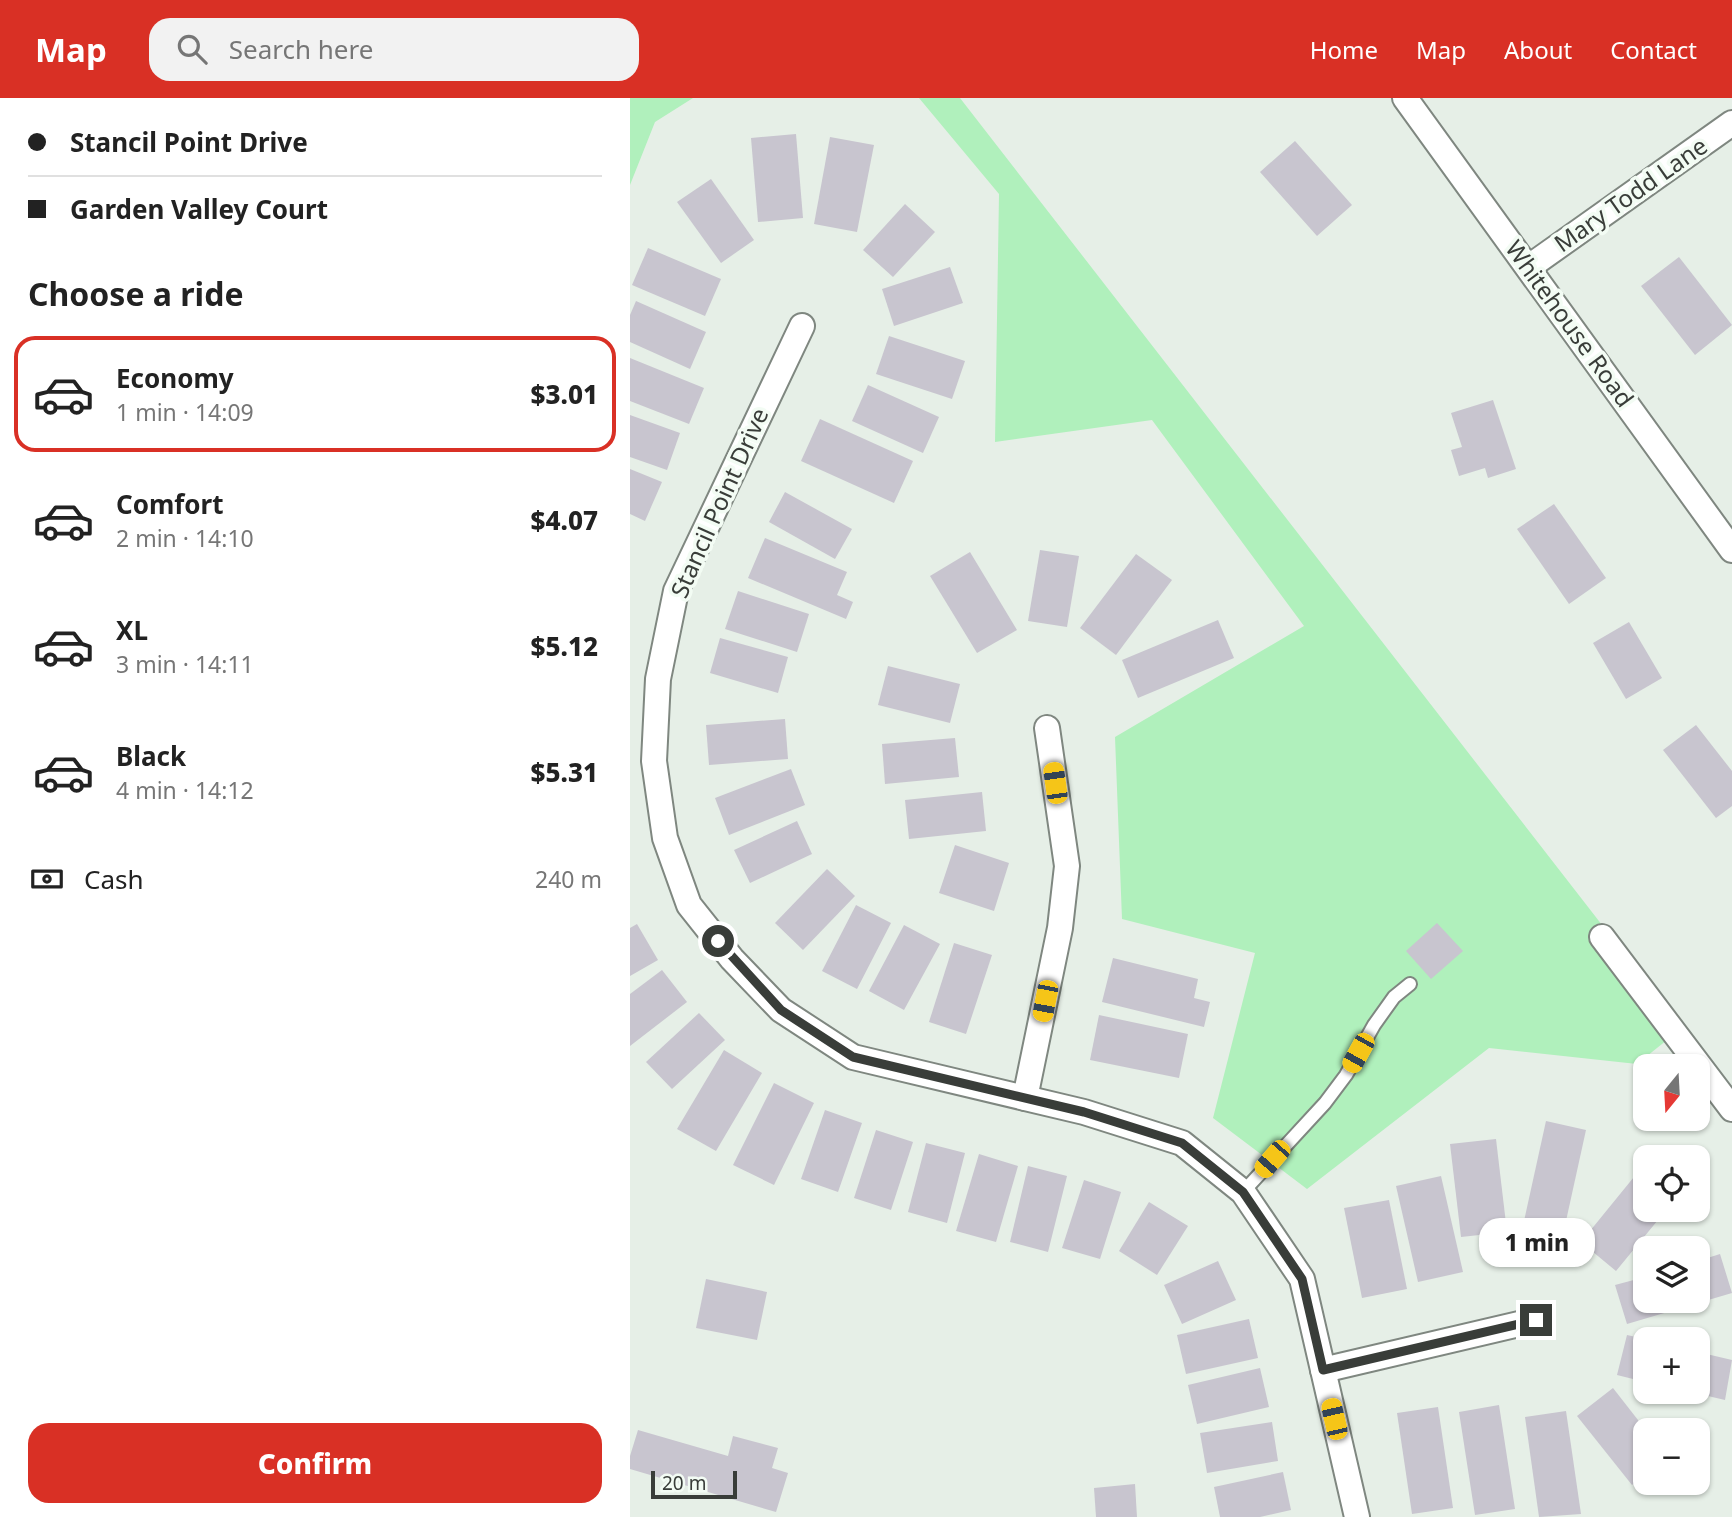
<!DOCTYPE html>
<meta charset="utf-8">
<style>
body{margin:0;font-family:"Noto Sans",sans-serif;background:#f2f2f2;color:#222;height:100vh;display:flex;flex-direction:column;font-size:26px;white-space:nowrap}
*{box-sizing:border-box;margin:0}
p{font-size:23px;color:#767676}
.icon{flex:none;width:38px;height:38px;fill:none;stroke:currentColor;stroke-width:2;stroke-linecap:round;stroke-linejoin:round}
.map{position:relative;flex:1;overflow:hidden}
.side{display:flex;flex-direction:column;background:#fff;width:630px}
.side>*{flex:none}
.banner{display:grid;align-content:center;height:154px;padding:0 28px;background:#fff}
.needle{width:46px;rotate:198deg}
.buttons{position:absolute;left:1003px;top:956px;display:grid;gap:14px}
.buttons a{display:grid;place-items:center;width:77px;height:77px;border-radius:14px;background:#fff;box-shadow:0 2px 5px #0004;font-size:35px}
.scale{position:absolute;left:21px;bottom:18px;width:86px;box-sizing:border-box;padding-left:7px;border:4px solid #393d39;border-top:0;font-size:19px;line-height:24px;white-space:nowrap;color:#393d39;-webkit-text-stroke:5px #f3fcf4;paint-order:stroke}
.end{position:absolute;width:32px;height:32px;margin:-16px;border:9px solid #393d39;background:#fff;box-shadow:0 0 0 4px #fff}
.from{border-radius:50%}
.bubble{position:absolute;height:49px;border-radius:21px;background:#fff;box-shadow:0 2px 5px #0004;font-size:23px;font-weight:800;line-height:49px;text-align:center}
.car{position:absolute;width:21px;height:42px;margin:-21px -10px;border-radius:9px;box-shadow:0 0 5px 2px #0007;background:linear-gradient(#f5c518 24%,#345 0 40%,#f5c518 0 76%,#345 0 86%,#f5c518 0)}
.banner b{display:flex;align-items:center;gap:24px;height:66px;font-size:26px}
.banner b+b{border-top:2px solid #e0e0e0}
.banner i{width:18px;height:18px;background:#222}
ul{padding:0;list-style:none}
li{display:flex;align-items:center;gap:21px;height:116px;margin:0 14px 10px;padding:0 14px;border:4px solid transparent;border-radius:21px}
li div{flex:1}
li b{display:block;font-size:26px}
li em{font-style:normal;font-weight:800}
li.selected{border-color:#d93025}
li>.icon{width:63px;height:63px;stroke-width:1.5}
h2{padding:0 28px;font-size:32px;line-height:84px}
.pay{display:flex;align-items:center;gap:18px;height:77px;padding:0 28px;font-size:26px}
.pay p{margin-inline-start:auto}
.action{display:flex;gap:14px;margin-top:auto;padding:14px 28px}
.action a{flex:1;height:80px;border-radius:21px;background:#d93025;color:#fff;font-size:28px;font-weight:800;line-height:80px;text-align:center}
header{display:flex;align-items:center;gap:42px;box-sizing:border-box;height:98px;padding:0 35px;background:#d93025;color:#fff}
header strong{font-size:33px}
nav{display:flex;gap:38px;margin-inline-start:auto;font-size:24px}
.search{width:490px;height:63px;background:#f2f2f2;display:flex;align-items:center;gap:18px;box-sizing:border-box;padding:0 24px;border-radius:21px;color:#767676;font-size:26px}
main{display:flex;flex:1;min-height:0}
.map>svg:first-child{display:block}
.green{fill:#b0f0bc}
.building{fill:#c8c5cf}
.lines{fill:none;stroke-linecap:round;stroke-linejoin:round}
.service-casing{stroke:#7f8780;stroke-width:16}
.minor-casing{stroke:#7f8780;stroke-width:28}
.service{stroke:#fff;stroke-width:12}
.minor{stroke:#fff;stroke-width:24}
.route{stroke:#393d39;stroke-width:9}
.labels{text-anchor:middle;stroke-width:7;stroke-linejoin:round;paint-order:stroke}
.street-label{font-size:24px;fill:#393d39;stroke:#f3fcf4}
</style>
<header>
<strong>Map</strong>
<div class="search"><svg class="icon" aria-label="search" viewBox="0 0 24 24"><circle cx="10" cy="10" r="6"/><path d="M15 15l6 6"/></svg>Search here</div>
<nav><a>Home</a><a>Map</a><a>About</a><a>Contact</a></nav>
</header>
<main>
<section class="side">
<div class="banner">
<b><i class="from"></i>Stancil Point Drive</b>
<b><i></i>Garden Valley Court</b>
</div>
<h2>Choose a ride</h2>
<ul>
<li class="selected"><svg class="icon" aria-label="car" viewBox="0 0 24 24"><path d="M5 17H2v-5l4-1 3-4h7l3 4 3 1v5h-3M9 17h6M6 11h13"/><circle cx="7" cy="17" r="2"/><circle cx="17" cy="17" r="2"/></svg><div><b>Economy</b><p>1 min · 14:09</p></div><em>$3.01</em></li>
<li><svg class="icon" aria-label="car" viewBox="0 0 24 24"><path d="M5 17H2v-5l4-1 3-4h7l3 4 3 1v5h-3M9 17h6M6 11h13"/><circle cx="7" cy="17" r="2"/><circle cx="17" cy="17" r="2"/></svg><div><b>Comfort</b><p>2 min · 14:10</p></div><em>$4.07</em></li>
<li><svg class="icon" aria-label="car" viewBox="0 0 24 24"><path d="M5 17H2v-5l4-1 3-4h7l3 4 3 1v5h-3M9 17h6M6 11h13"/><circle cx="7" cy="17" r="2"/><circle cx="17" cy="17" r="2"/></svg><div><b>XL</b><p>3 min · 14:11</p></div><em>$5.12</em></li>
<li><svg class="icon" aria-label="car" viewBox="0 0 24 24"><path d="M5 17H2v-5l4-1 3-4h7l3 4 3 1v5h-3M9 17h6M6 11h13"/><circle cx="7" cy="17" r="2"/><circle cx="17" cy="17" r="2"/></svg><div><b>Black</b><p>4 min · 14:12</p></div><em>$5.31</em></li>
</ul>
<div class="pay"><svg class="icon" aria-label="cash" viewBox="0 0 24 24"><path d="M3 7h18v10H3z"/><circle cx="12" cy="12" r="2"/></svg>Cash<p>240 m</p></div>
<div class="action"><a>Confirm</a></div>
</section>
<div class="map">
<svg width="1102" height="1419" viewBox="0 0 1102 1419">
<rect width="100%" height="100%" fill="#e6efe7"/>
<!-- green -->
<g class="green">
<path d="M0,0H63L25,24L0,87Z"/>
<path d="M289,0H330L1052,930L1007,966L859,950L677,1091L583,1020L625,855L492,821L485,639L674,528L522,322L365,344L369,96Z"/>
</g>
<!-- building -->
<g class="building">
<path d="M166,36L173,120L128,124L121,40Z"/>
<path d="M200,39L244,47L227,134L184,126Z"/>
<path d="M665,43L722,107L687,138L630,74Z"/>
<path d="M81,81L124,142L91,165L47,104Z"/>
<path d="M275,106L305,134L263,179L233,152Z"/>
<path d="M18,150L91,181L75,218L2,187Z"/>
<path d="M1049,159L1102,227L1065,257L1011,188Z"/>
<path d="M320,169L333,205L264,228L252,191Z"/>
<path d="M6,203L76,234L60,271L0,244V217Z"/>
<path d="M259,238L335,263L322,301L246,276Z"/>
<path d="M0,260L74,290L59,326L0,303Z"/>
<path d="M238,287L309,319L293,355L222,323Z"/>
<path d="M863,302L886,371L858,380L855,370L829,378L821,352L832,349L821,315Z"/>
<path d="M0,317L50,335L37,372L0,359Z"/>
<path d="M190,321L283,363L264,405L171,363Z"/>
<path d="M0,371L32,384L15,423L0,416Z"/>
<path d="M155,394L222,431L205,461L139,424Z"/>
<path d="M924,406L976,480L939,506L887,431Z"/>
<path d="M135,440L217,474L207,497L223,504L216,521L118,480Z"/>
<path d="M410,452L449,458L437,529L398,523Z"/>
<path d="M340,454L387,532L347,555L300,478Z"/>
<path d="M506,456L542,482L486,557L450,530Z"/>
<path d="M108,493L179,516L167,554L95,531Z"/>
<path d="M588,522L604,560L508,600L492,562Z"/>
<path d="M999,524L1032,580L996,601L963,545Z"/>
<path d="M90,540L158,559L148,595L80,575Z"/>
<path d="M258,568L330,586L320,625L248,607Z"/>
<path d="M155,621L158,661L79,667L76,627Z"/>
<path d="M1066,627L1102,673V708L1086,720L1033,652Z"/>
<path d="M325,640L329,679L255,686L252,646Z"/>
<path d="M161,671L175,707L99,737L85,700Z"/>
<path d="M352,694L356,733L279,741L275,702Z"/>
<path d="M167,723L182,756L120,785L104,752Z"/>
<path d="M325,747L379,765L364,813L309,795Z"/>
<path d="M197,771L225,798L173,852L145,825Z"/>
<path d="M226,807L261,825L227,891L192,873Z"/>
<path d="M807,825L833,853L801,881L776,853Z"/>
<path d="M7,826L28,862L0,878V830Z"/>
<path d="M274,827L310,846L274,912L239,893Z"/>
<path d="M324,845L362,857L336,936L299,924Z"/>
<path d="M483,860L568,881L564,900L580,904L574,929L472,904Z"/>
<path d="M32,872L57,904L0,948V896Z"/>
<path d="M69,915L95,942L42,991L16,964Z"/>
<path d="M469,917L558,936L549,980L460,962Z"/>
<path d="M94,952L132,975L86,1053L47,1031Z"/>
<path d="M144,985L184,1005L144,1087L103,1067Z"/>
<path d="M195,1012L232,1025L208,1094L171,1081Z"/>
<path d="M916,1023L956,1032L934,1132L894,1123Z"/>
<path d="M246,1032L283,1044L261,1112L224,1100Z"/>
<path d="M866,1041L877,1134L831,1139L820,1046Z"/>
<path d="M296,1045L335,1055L317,1125L278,1114Z"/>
<path d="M349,1056L388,1068L366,1144L326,1133Z"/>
<path d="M398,1068L437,1078L418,1154L380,1144Z"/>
<path d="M1008,1074L1015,1080V1111H1037L986,1173L951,1144Z"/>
<path d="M811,1078L833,1174L788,1184L766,1088Z"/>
<path d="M454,1082L491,1094L470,1161L432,1150Z"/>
<path d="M759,1102L777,1191L732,1200L714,1110Z"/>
<path d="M519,1104L558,1128L527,1177L489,1153Z"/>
<path d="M1090,1156L1102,1195L997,1226L985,1187L1015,1179V1202H1068V1163Z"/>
<path d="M588,1163L606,1202L552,1226L534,1187Z"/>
<path d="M76,1181L137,1194L127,1242L66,1230Z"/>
<path d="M619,1221L628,1260L556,1276L547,1237Z"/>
<path d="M997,1237L1015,1241V1284L987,1277Z"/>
<path d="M1068,1254L1102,1262L1095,1302L1061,1294L1068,1293Z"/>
<path d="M630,1270L639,1309L567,1326L558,1287Z"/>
<path d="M983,1290L1015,1331V1377L1002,1387L947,1318Z"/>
<path d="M869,1307L885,1411L845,1417L829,1314Z"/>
<path d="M808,1309L823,1410L782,1416L767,1315Z"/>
<path d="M936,1313L951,1416L909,1419L895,1319Z"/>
<path d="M642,1324L648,1363L577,1375L570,1335Z"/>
<path d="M8,1332L98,1358L103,1338L148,1350L142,1370L158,1375L146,1414L0,1371V1358Z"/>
<path d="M653,1374L661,1412L630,1419H590L584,1389Z"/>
<path d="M505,1386L507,1419H466L464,1390Z"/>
</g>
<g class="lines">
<!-- service casing -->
<g class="service-casing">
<path id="service" d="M613,1094L695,1005L716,977L744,927L764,899L780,886"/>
</g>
<!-- minor casing -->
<g class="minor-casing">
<g id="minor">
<path d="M775,0L1102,452"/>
<path d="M899,169L1102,25"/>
<path d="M172,228L46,493L28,581L24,663L35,740L59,807L102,861L151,912L223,959L454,1014L552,1045L613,1094L672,1181L727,1419"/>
<path d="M972,839L1102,1011"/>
<path d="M395,1000L430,830L437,768L417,630"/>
<path d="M693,1272L906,1222"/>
</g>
</g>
<!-- service -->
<use href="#service" class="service"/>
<!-- minor -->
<use href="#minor" class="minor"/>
</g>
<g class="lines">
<!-- route -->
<path class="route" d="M88,843L151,912L223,959L454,1014L552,1045L613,1094L672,1181L693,1272L906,1222"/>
</g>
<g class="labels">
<!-- street labels -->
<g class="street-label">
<text transform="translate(1001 97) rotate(-35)" y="8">Mary Todd Lane</text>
<text transform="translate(939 226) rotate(54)" y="8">Whitehouse Road</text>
<text transform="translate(90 405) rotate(-66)" y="8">Stancil Point Drive</text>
</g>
</g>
</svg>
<div class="buttons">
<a><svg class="needle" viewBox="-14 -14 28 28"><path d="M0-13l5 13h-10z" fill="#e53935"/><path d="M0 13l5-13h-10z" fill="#767676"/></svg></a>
<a><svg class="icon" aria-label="locate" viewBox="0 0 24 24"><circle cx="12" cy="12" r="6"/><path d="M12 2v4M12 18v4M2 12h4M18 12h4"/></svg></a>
<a><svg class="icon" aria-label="layers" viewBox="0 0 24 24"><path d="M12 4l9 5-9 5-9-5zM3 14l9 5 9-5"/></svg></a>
<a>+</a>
<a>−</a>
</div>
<div class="scale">20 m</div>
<i class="end from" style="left:88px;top:843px"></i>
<i class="end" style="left:906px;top:1222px"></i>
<div class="bubble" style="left:849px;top:1120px;width:116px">1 min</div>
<i class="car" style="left:425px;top:685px;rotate:352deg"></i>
<i class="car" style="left:415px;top:903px;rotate:191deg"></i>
<i class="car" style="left:728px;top:955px;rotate:209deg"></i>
<i class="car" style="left:642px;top:1061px;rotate:221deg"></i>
<i class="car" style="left:704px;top:1321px;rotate:347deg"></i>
</div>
</main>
